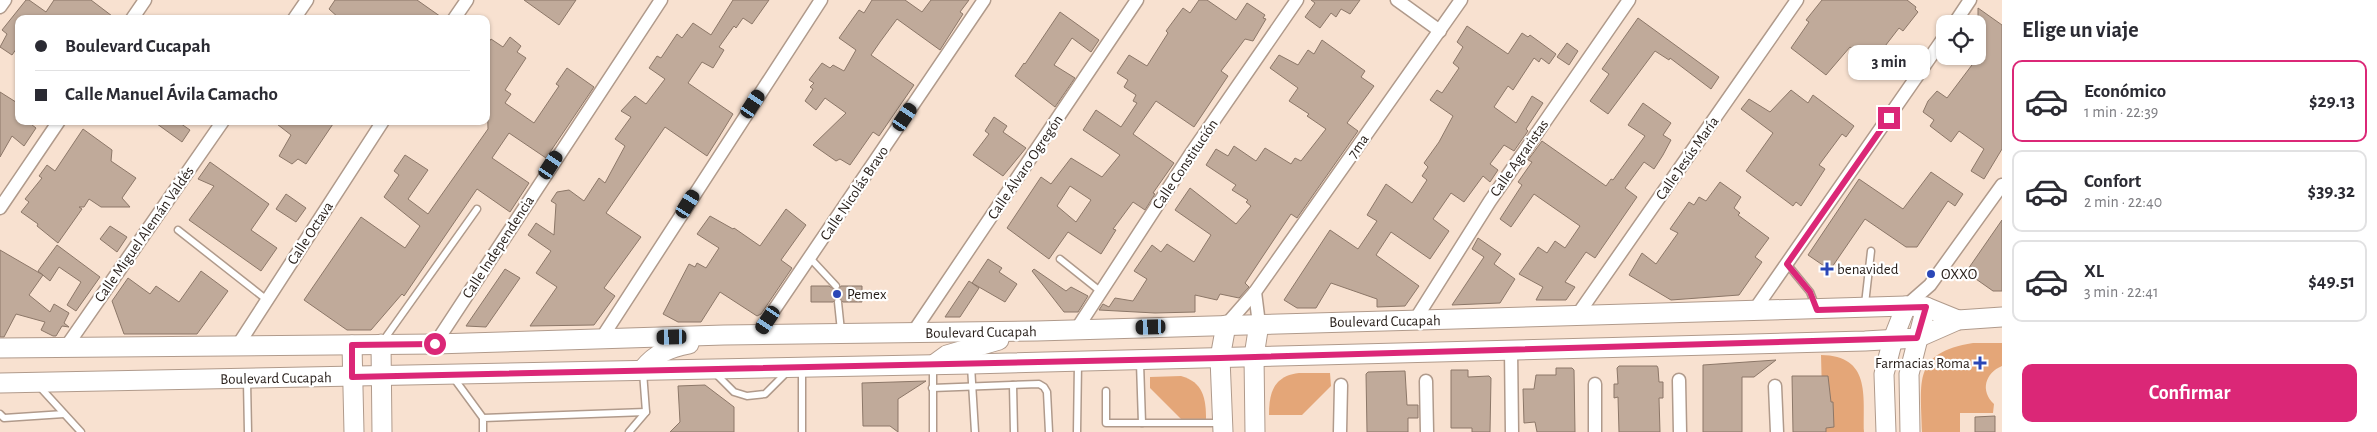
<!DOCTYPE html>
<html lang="es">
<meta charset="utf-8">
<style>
body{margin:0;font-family:"Alegreya Sans",sans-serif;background:#f2f2f3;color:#2b2b33;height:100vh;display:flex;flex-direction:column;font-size:19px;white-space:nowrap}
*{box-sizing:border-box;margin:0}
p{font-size:16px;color:#7c7c81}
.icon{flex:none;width:28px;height:28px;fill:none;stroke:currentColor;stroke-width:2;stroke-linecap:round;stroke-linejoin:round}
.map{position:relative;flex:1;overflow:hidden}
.panel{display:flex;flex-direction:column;background:#fff;width:375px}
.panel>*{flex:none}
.banner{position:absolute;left:15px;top:15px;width:475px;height:110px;border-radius:10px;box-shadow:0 1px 4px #0004;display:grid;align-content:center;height:110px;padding:0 20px;background:#fff}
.tools{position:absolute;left:1936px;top:15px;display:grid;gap:10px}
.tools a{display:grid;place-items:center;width:50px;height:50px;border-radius:10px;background:#fff;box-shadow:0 1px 4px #0004;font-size:25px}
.end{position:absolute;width:22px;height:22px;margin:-11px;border:6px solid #db2777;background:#fff;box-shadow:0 0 0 2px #fff}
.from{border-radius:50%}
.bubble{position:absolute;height:35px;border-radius:10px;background:#fff;box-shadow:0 1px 4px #0004;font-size:16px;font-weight:700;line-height:35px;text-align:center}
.car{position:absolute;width:15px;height:30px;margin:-15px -8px;border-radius:6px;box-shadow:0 0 4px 1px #0007;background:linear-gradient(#222 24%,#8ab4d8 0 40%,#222 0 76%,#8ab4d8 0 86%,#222 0)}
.banner b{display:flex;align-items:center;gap:18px;height:48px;font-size:19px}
.banner b+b{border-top:1px solid #e1e1e2}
.banner i{width:12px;height:12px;background:#2b2b33}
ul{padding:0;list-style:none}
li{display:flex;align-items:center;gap:15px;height:82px;margin:0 10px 8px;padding:0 10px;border:2px solid #e1e1e2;border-radius:10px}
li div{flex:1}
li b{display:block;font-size:19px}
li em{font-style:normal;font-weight:700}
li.current{border-color:#db2777}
li>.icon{width:45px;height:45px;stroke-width:1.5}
h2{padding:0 20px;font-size:22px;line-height:60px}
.cta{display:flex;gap:10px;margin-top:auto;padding:10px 20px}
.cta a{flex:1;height:58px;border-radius:10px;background:#db2777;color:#fff;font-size:20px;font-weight:700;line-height:58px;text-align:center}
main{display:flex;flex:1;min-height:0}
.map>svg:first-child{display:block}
.green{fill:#e4a678}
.building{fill:#c0aa9a;stroke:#8c7768;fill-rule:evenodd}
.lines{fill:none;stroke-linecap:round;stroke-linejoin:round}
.lane-casing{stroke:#b09a8b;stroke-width:9}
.street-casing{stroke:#b09a8b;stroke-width:15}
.secondary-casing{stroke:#b09a8b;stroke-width:21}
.lane{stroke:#fff;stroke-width:6}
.street{stroke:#fff;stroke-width:12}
.secondary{stroke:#fff;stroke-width:19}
.route{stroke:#db2777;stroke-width:6}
.poi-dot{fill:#2a47b7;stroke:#fff;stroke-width:2}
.labels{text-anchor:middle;stroke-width:4.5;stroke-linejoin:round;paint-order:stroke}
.street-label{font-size:15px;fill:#251c17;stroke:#fff}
.poi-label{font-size:15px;fill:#251c17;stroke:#fff;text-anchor:start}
</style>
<main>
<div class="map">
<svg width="2002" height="432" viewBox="0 0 2002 432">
<rect width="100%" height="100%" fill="#f8e1d0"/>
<!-- green -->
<g class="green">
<path d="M1973,343H2002V366C1985,373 1980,391 1994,404L1993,413H1960V432H1922C1921,381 1912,353 1973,343Z"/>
<path d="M1821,355C1871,356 1863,395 1864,432H1823Z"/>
<path d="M1299,373H1330L1331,386L1302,415H1269C1269,392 1274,376 1299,373Z"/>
<path d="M1181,376C1203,382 1206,398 1206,419H1181L1150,388V377Z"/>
</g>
<!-- building -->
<g class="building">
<path d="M26,0H29L46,12L54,0H91L116,19H19V45L12,55L0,47L7,34L2,30Z"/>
<path d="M335,0H417L444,19H340L329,9Z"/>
<path d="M524,0H576L559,25Z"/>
<path d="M733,0H769L752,24L743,18L736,28L734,26L719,47L724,50L713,68L702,62L688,83L733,114L719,137L707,156L665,127L606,213L641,237L604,288L615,296L594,325L530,326L557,287L536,273L551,251L528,235L536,223L554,235L556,204L551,201L557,192L569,190L584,201L599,178L605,183L625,146L615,139L631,117L621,111L635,96L646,104L665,79L649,68L657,56L661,58L677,34L682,38L693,23L711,35Z"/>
<path d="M872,0H905L922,12L931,0H969L960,12L963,14L940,50L897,19L880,42L871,55L914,85L879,136L873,132L850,165L840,159L836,161L813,145L846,113L825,98L816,110L805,101L813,89L810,87L814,83L809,80L822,63L830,68L833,65L844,71L856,50L839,38L859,10L864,13Z"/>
<path d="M1199,0H1207L1236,20L1247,3L1265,15L1263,18L1266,19L1253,41L1245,39L1221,71L1228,76L1194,127L1156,101L1133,134L1174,163L1153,193L1155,194L1145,210L1133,202L1113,229L1116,230L1101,254L1068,232L1049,259L1007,228L1041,177L1051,184L1071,158L1102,177L1120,155L1083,130L1096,110L1121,127L1137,103L1133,101L1136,95L1124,87L1128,80L1117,73L1129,55L1147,66L1168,33L1166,31L1183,8L1190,13ZM1070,186L1091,200L1076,222L1057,206Z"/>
<path d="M1311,0H1360L1350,14L1341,9L1336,17L1331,13L1320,28L1305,17L1315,3Z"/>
<path d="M1822,0H1907L1916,7L1915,9L1918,12L1903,31L1899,28L1872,63L1850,47L1826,75L1791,48L1809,22L1806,20Z"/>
<path d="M1978,8L2002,25V149L1984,179L1971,171L1984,149L1959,131L1951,142L1930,126L1934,120L1923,112L1928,101L1937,91L1947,98L1978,57Z"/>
<path d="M1060,12L1099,40L1091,52L1072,38L1054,65L1075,78L1055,107L1015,76L1024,63L1025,64Z"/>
<path d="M1638,18L1719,77L1711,89L1670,58L1669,60L1655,51L1608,114L1590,101L1609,74L1602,69Z"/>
<path d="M1467,26L1508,54L1522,33L1528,37L1530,35L1556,54L1549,64L1541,58L1539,62L1534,58L1513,90L1508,86L1494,107L1516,123L1532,96L1543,103L1526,129L1528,131L1514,151L1504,145L1490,164L1498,170L1490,182L1483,176L1464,202L1451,193L1433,219L1449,231L1430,259L1391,232L1376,255L1419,286L1405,306L1377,307V299L1331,283L1316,308H1297L1284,300L1330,230L1358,249L1377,221L1367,215L1386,184L1412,203L1427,180L1422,176L1428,167L1424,163L1439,142L1453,116L1430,100L1437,90L1442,93L1459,68L1453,63L1463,47L1457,42Z"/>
<path d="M510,37L521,46L517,52L526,58L505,90L511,94L505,103L534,123L559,86L556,84L567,68L594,87L546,158L509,133L492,158L529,183L510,212L477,189L404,296L402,294L371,330H347L304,300L361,217L405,248L420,226L384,197L399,175L394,171L405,155L428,170L408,199L428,214L488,129L486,46L491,39L503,47Z"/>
<path d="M1322,40L1365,71L1361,77L1374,86L1347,123L1358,131L1297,218L1291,214L1245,283L1249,287L1239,298L1220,294L1217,300L1195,295V312L1155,313L1099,310L1103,304L1109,307L1115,298L1133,301L1147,279L1134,271L1152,245L1161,252L1167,244L1194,262L1211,235L1175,210L1190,188L1236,224L1251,206L1246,202L1248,200L1232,190L1236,185L1206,165L1216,149L1228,156L1234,146L1256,161L1265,148L1291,164L1295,158L1301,161L1326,129L1307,116L1309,114L1289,101L1298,88L1270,68L1279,55L1298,65L1308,50L1314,54Z"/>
<path d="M1567,43L1578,51L1569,65L1557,57Z"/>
<path d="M1791,90L1808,103L1813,95L1854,126L1846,137L1842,134L1819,165L1825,169L1801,206L1796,202L1793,206L1746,171L1773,133L1741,109L1749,99L1770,112Z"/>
<path d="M0,92L19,104V121H27L36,128L24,146L12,136L0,157Z"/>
<path d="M1643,103L1671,123L1663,135L1671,140L1663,155L1654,169L1644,162L1625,188L1637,197L1595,258L1586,252L1565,282L1575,287L1566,300H1536L1543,287L1519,274L1538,247L1547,253L1555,241L1565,248L1580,226L1534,194L1511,227L1500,219L1522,185L1518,182L1532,162L1528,160L1542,141L1606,186L1611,179L1613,180L1645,136L1628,125Z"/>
<path d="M994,117L1007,126L1003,132L1026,148L1003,176L973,155L989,134L985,131Z"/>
<path d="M153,121H177L190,130L182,142Z"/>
<path d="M273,121H335L306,164L298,159L292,164L279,156L291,135Z"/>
<path d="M83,129L112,150L111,161L136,178L122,198L130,207H101L89,199L84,207H79L82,209L58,243L37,226L38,224L21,212L29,202L25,199L42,178L39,176L47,165L55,171Z"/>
<path d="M210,162L269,204L251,230L277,248L261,271L189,220L214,186L198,179Z"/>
<path d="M1931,172L1963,194L1955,206L1948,201L1917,247H1906L1865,219L1830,270L1808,255L1859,179L1903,209Z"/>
<path d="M1720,182L1741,197L1734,208L1740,213L1738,215L1769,238L1755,257L1762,262L1739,295L1671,300L1629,275L1642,253L1656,264L1678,233L1670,229L1689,202L1694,205L1699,197L1706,201Z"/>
<path d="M286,194L306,208L296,222L276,209Z"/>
<path d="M786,209L806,225L781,260L792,268L761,314L757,316L720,292L701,322H678L663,314L689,264L695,267L697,263L706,268L719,248L697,234L710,216L733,229L734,228L760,246Z"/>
<path d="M2002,220V291H1993L1966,272Z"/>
<path d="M110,226L127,237L117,252L100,239Z"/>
<path d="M1478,238L1501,254L1494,264L1515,279L1500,303L1452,305L1484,257L1472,249Z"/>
<path d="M57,245L100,277L76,311L67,305L81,282L59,267L50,281L38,271Z"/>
<path d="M0,250L43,275L29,295L50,312L54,304L69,313L64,323L69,327L62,326L56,336H53L41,330L45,322L16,314L4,337H0Z"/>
<path d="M988,259L1002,268L999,272L1017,284L1005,302L972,283Z"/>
<path d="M505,269L520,278L486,327L466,326Z"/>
<path d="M1034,269L1066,291L1071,287L1088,296L1078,312H1064L1032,271Z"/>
<path d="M201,271L228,291L197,334H124L112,301L128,278L150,294L156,286L179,302Z"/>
<path d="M969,281L979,288L960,317H945Z"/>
<path d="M811,286H829L837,291L841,286H862V302H843L838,297L833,302H811Z"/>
<path d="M1776,360L1754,377H1742V432H1703V365Z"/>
<path d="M1619,366H1657L1658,368L1659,382H1663V398H1659L1660,432H1619L1618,397L1614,398V384H1618L1617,368Z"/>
<path d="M1556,368H1572L1574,370L1575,432H1537L1535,422L1524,423L1523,389H1534L1536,375H1556Z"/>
<path d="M1451,370H1468V377L1489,376L1491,378L1490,432H1472V428H1451Z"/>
<path d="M1405,371L1407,405H1418V418H1408V432H1367L1366,374L1368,372Z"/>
<path d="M1792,376H1828L1831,402H1833L1834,427L1826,428V432H1793Z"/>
<path d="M926,381L898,399V432L890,426H863L862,383Z"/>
<path d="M705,385L734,407V432H670L680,422L678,386Z"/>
<path d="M1995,416V432H1975V417Z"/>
</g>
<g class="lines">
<!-- lane casing -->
<g class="lane-casing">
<g id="lane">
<path d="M178,230L267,300"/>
<path d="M810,258L836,286"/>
<path d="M1060,259L1100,291"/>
<path d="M1787,264L1810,292L1816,307"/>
<path d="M838,302L841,331"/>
<path d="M1865,304L1871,251"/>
<path d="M383,341L477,209"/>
<path d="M971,366L975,432"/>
<path d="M802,370V432"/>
<path d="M714,372L734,392L747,396L765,394L786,373"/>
<path d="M453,377L483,418"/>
<path d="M247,381L248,432"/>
<path d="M38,385L81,432"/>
<path d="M1013,385L1014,432"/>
<path d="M932,388L1039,384L1044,387L1047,392L1049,432"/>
<path d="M1106,391V423H1142L1140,363"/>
<path d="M0,414L4,418L64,414"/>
<path d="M1142,423H1221"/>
<path d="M483,432V418L646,412"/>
<path d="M629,432L646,412L643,372"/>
<path d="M933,432V366"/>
<path d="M1077,432L1078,363"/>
</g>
</g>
<!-- street casing -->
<g class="street-casing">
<g id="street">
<path d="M1397,0L1440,31"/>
<path d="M0,7L5,0"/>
<path d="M132,19L145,0"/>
<path d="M294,19L307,0"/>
<path d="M454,19L467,0"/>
<path d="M1954,24L1970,0"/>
<path d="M0,208L59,121"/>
<path d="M1255,292L1259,324"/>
<path d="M1906,306L1930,285L2002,185"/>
<path d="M1753,312L1945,36"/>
<path d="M1576,317L1797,0"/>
<path d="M1415,320L1490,201L1629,0"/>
<path d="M1226,325L1255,292L1461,0"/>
<path d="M1076,330L1190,155L1297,0"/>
<path d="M912,334L1137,0"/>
<path d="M757,335L984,0"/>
<path d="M601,339L821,0"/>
<path d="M435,344L661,0"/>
<path d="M238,345L383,121"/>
<path d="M66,347L223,121"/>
<path d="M1511,349L1512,432"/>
<path d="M1679,380L1680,432"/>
<path d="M1426,381L1427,432"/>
<path d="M1775,386L1777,432"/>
<path d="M1340,432L1341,385"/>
<path d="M1595,432V384"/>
</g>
</g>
<!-- secondary casing -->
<g class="secondary-casing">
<g id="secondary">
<path d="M381,344L382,432"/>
<path d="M352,345L354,432"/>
<path d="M0,348L435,344L724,335L1037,331L1906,306L1926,307L1958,320"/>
<path d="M936,363L947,355L999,340"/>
<path d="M643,369C656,353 669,348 689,344"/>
<path d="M0,383L971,364L1865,341L1917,338L1958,320L2002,317"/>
<path d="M1223,432L1220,358L1226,325"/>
<path d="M1255,432L1254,356L1259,324"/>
<path d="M1886,432L1884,374L1893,339L1906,306"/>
<path d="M1910,432L1909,374L1926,307"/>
</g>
</g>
<!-- lane -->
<use href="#lane" class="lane"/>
<!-- street -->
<use href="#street" class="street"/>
<!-- secondary -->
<use href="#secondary" class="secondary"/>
</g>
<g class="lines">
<!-- route -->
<path class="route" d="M435,344L352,345V377L1220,358L1917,338L1926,307L1817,310L1810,292L1787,264L1889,118"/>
</g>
<!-- markers -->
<g class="poi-dot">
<path d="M1824.5 261.5h5v5h5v5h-5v5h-5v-5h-5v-5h5z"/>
<circle cx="1931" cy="274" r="5"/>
<circle cx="837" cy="294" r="5"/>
<path d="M1977.5 355.5h5v5h5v5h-5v5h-5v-5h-5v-5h5z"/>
</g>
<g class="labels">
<!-- street labels -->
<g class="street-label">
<text transform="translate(1358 146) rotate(-55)" y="5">7ma</text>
<text transform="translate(1519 158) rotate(-55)" y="5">Calle Agraristas</text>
<text transform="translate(1687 158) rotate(-55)" y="5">Calle Jesús María</text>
<text transform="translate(1185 164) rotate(-56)" y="5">Calle Constitución</text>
<text transform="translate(1025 167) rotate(-56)" y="5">Calle Álvaro Ogregón</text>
<text transform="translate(854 193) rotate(-56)" y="5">Calle Nicolás Bravo</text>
<text transform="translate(310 233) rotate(-57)" y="5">Calle Octava</text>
<text transform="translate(144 234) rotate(-55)" y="5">Calle Miguel Alemán Valdés</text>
<text transform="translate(498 247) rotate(-57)" y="5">Calle Independencia</text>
<text transform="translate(1385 321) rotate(-1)" y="5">Boulevard Cucapah</text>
<text transform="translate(981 332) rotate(-1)" y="5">Boulevard Cucapah</text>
<text transform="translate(276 378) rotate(-1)" y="5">Boulevard Cucapah</text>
</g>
<!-- poi labels -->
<g class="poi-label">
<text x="1837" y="274">benavided</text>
<text x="1941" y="279">OXXO</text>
<text x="847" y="299">Pemex</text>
<text x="1970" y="368" text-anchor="end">Farmacias Roma</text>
</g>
</g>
</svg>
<div class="tools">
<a><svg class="icon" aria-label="locate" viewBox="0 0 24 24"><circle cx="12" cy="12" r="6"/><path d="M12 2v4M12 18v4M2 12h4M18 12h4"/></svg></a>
</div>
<i class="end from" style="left:435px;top:344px"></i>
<i class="end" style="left:1889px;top:118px"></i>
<div class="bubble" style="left:1848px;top:45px;width:82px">3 min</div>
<i class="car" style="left:753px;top:104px;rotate:33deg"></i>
<i class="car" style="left:905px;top:117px;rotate:34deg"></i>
<i class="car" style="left:551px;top:165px;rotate:33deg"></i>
<i class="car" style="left:688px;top:204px;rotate:32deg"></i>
<i class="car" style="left:768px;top:320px;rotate:214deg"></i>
<i class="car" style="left:1151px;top:327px;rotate:268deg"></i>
<i class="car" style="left:672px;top:337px;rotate:269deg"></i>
<div class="banner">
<b><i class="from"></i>Boulevard Cucapah</b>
<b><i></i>Calle Manuel Ávila Camacho</b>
</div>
</div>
<section class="panel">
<h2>Elige un viaje</h2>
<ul>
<li class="current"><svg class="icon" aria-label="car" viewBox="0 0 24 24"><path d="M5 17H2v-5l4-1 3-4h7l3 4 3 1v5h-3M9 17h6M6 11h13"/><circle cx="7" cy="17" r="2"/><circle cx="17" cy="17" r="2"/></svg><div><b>Económico</b><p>1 min · 22:39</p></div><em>$29.13</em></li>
<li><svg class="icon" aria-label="car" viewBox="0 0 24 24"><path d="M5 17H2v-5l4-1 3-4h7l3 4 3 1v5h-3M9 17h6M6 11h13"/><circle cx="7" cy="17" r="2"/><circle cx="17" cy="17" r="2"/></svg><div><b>Confort</b><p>2 min · 22:40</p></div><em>$39.32</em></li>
<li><svg class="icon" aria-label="car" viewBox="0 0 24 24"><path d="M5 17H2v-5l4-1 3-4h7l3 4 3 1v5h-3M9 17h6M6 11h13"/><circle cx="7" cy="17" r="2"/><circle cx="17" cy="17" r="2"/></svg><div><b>XL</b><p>3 min · 22:41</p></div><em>$49.51</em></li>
</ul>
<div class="cta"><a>Confirmar</a></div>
</section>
</main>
